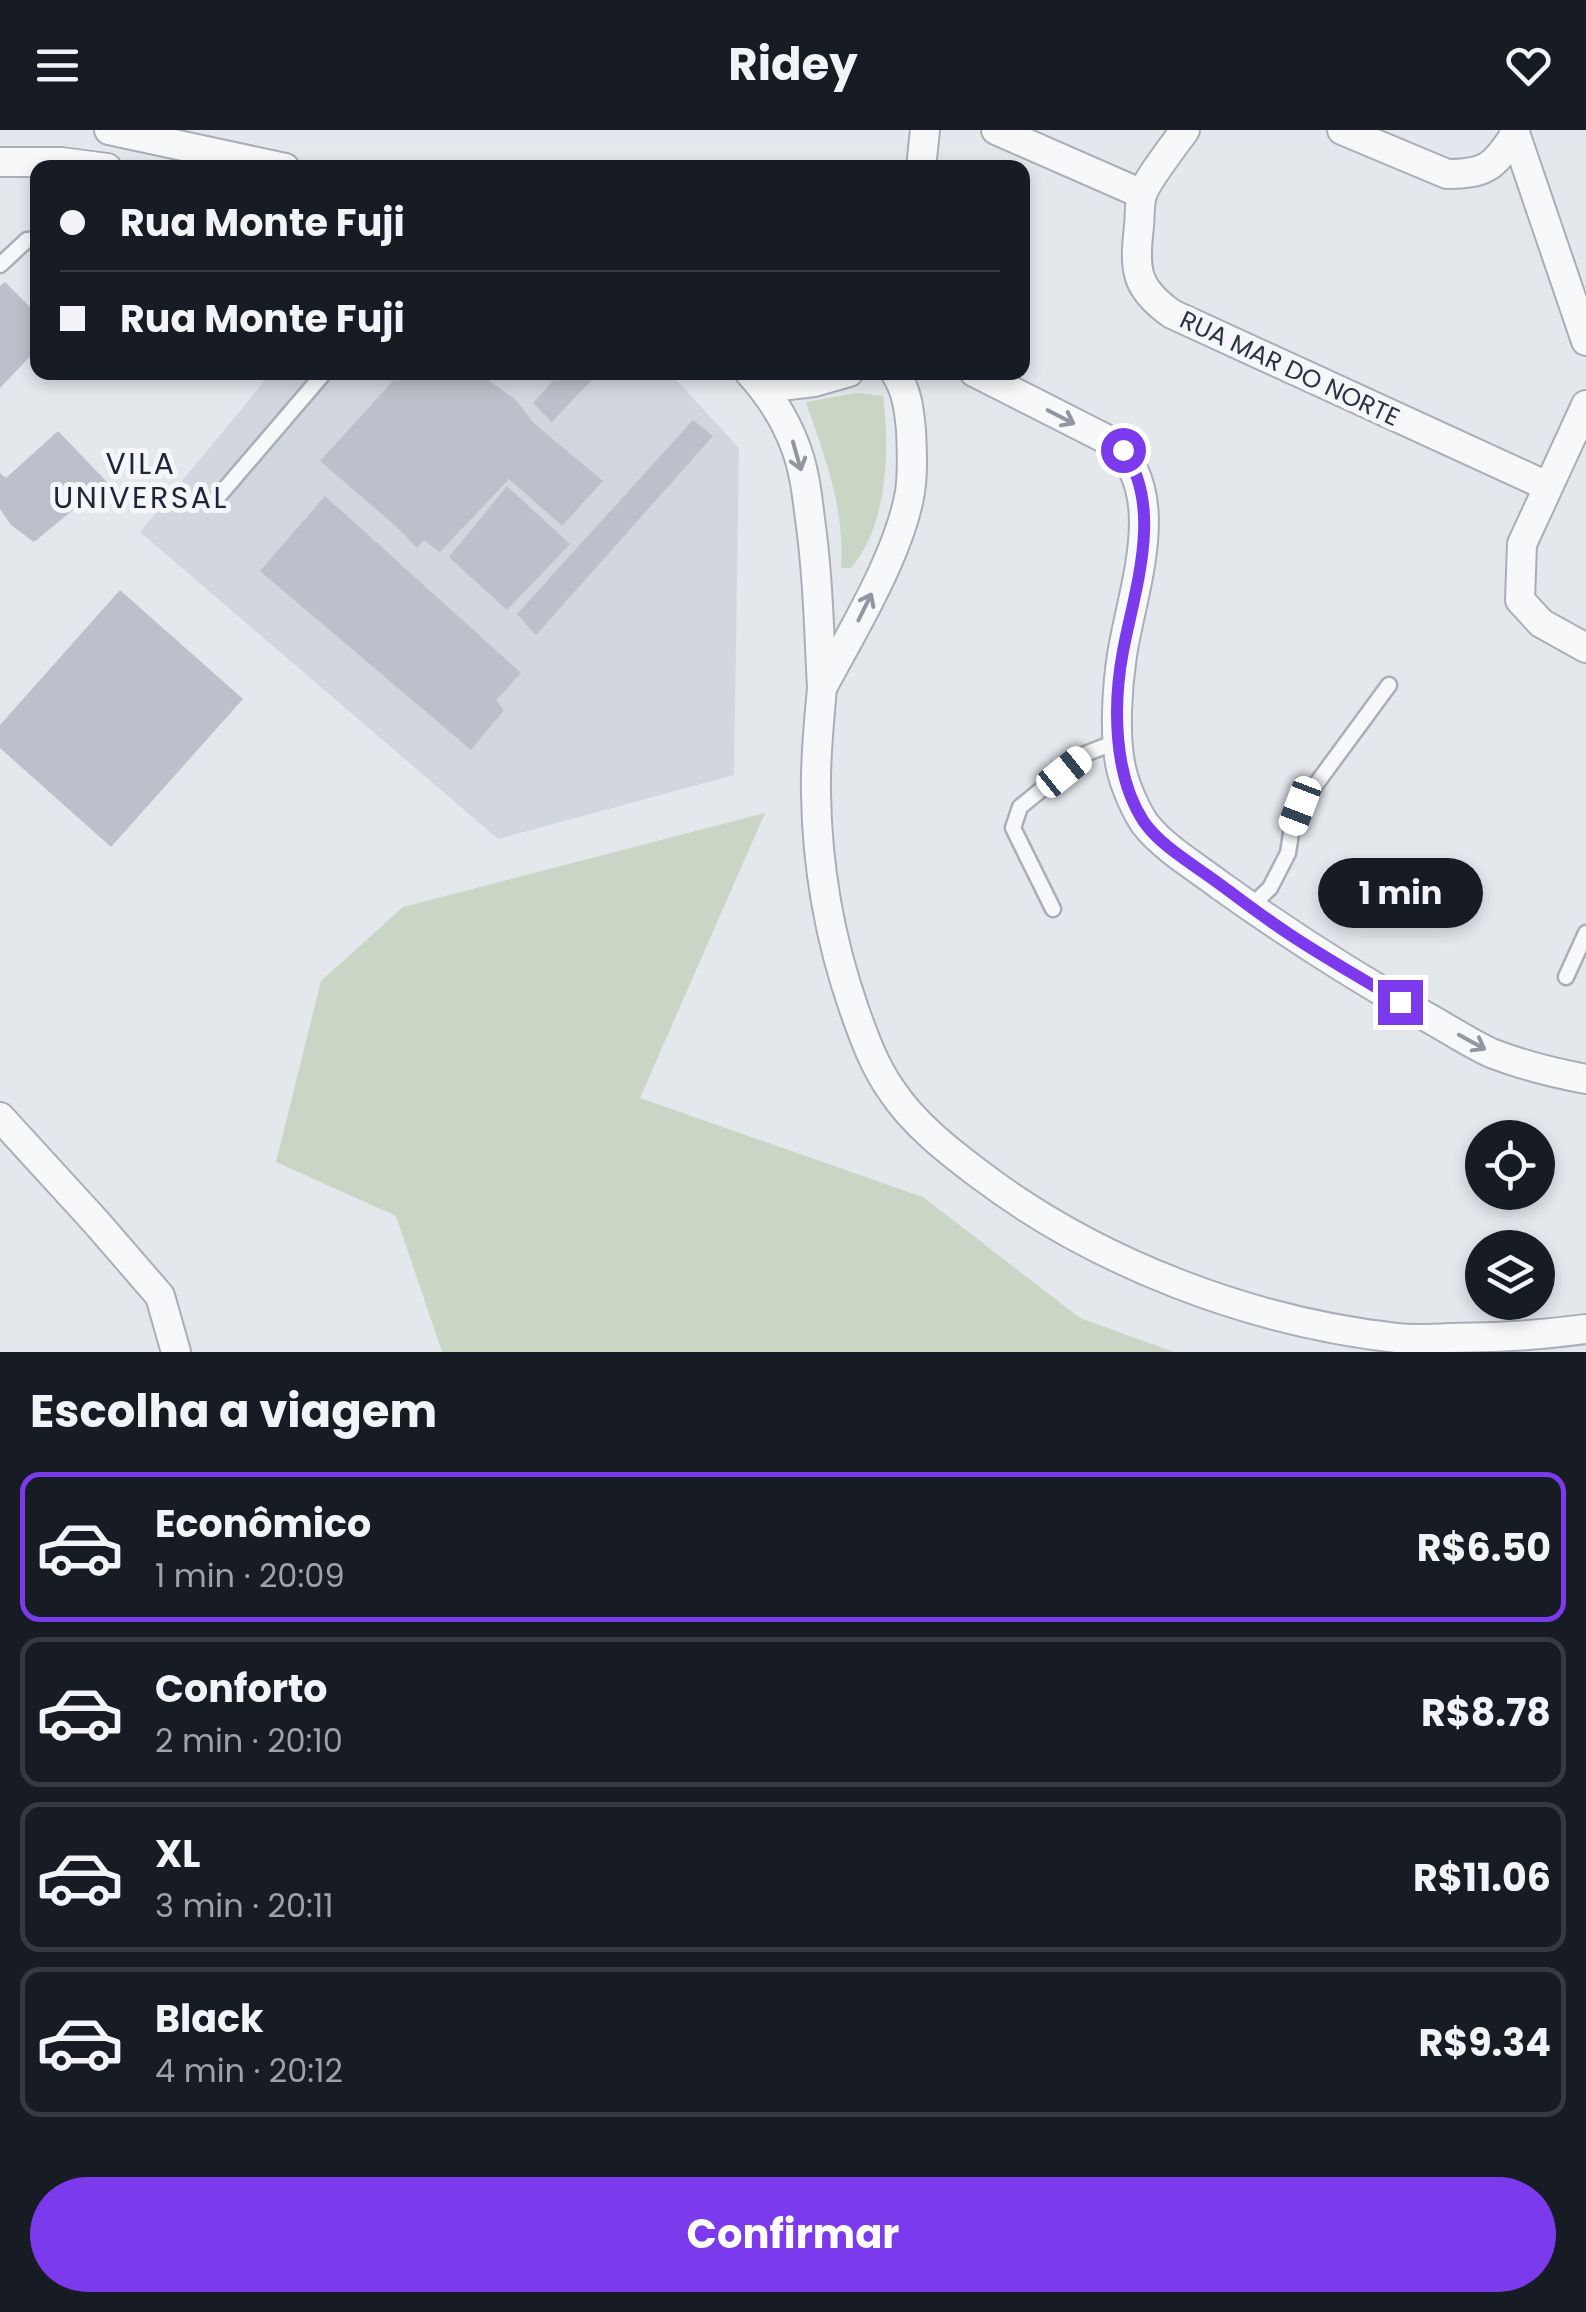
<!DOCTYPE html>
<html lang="pt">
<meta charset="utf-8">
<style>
body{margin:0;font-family:Poppins,sans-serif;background:#20242c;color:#f1f3f6;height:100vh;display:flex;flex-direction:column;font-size:38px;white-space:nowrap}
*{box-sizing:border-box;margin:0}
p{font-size:32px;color:#9ea1a6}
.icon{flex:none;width:55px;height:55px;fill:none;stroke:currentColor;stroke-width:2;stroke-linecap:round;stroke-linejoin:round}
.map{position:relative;height:1222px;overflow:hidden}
.drawer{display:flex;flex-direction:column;background:#171b24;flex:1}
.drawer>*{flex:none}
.hud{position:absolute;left:30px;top:30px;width:1000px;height:220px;border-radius:20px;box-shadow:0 5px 15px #0003;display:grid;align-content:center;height:220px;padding:0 30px;background:#171b24}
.tools{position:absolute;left:1465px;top:990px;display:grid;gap:20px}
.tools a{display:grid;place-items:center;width:90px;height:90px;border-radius:50%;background:#171b24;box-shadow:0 5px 15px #0003;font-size:50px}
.end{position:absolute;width:45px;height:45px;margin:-22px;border:12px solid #7c3aed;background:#fff;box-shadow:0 0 0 5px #fff}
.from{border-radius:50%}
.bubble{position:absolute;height:70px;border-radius:35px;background:#171b24;box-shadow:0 5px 15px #0003;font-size:32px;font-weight:700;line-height:70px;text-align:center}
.car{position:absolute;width:30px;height:60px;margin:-30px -15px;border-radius:12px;box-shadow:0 0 8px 2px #0007;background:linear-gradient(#fff 24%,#345 0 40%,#fff 0 76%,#345 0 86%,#fff 0)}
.hud b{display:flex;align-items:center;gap:35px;height:95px;font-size:38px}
.hud b+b{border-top:2px solid #363941}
.hud i{width:25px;height:25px;background:#f1f3f6}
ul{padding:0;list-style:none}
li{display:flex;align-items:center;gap:30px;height:150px;margin:0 20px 15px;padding:0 10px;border:5px solid #363941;border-radius:20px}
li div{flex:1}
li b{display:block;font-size:38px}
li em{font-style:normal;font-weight:700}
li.active{border-color:#7c3aed}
li>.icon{width:90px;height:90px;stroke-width:1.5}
h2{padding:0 30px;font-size:45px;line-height:120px}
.button{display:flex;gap:20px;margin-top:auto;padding:20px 30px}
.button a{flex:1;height:115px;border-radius:60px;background:#7c3aed;color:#fff;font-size:40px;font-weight:700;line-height:115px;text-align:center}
header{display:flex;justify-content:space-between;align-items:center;height:130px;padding:0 30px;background:#171b24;font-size:45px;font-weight:700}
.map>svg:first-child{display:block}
.built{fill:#d2d6de}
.green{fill:#c9d6c5}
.building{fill:#bbc0ca}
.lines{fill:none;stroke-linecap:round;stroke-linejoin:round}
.lane-casing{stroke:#a9aeb7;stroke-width:19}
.street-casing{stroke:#a9aeb7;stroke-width:32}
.lane{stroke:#f7f8fa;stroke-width:14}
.street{stroke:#f7f8fa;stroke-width:28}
.oneway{stroke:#9196a0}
.route{stroke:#7c3aed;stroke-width:12}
.labels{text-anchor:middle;stroke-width:10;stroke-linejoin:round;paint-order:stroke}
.street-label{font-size:25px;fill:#2b3445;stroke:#f4f6f9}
.quarter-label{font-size:30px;letter-spacing:2.5px;fill:#1d2536;stroke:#f4f6f9}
</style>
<header><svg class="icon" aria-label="menu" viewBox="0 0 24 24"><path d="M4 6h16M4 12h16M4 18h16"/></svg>Ridey<svg class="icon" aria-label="heart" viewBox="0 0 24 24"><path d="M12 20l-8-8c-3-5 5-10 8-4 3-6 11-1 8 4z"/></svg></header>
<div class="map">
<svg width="1586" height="1222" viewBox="0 0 1586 1222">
<rect width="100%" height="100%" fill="#e4e7ec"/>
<!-- built -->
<path class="built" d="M271,243H670L739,318L734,645L498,709L140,402Z"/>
<!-- green -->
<g class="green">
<path d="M856,263L883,266C890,319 888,395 851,438H841C845,378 825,328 806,272Z"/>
<path d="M765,683L640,968L923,1067L1080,1188L1174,1222H442L396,1086L276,1032L321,851L403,777Z"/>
</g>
<!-- building -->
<g class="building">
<path d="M5,152L38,185V218L0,258V156Z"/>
<path d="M401,242H482L492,253L515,269L532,291L543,301L603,351L562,396L509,349L440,422L424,410L417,418L398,398L320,331Z"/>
<path d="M561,242H599L552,292L533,273Z"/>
<path d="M693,290L713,306L536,505L517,484Z"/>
<path d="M58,301L107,352L34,412L11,395L0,379V343L6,348Z"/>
<path d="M507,356L570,414L507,480L449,427Z"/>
<path d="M325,366L521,543L496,570L504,580L471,620L260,441Z"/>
<path d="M120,460L243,569L111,717L0,618V595Z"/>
</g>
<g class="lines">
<!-- lane casing -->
<g class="lane-casing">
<g id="lane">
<path d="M0,135L27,110L38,109"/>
<path d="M218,367L325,242"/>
<path d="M1250,777L1270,758L1288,723L1292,697L1300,676L1389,555"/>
<path d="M1053,779L1013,698L1020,677L1085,624L1118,611"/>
<path d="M1566,847L1586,803"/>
</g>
</g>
<!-- street casing -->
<g class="street-casing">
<g id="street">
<path d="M109,0L285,38"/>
<path d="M996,0L1142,64"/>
<path d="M1185,0C1175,14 1146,51 1142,65C1139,75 1140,87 1139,96C1134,140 1135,158 1172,184L1547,356"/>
<path d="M1342,0L1447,44C1488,44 1493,36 1515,5"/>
<path d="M1514,0L1586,211"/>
<path d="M0,32H61L107,38"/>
<path d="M921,38L925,0"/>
<path d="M749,242C768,263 784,287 794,313C804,337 807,364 810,389C818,445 819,501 822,558C852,502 900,423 910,362C913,342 912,321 911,300C909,279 907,261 895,242"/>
<path d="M974,242L1110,311C1172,360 1132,460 1122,525C1117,558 1114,606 1121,638C1125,656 1135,679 1145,694C1165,719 1196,737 1221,756C1287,803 1355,847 1425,886C1447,898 1469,913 1491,923C1522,935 1554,943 1586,949"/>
<path d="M763,258L814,252L849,242"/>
<path d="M1586,275L1522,414L1520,470L1541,493L1586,518"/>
<path d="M822,558C819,593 815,628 816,663C817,736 830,810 854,879C864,907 874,936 892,961C914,994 947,1020 979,1044C1096,1133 1251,1192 1397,1208C1415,1210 1433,1209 1450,1208C1496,1208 1541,1205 1586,1199"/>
<path d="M0,987L96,1092L160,1166L176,1222"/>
</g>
</g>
<!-- lane -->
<use href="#lane" class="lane"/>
<!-- street -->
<use href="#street" class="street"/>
</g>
<!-- one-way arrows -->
<defs><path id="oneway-shaft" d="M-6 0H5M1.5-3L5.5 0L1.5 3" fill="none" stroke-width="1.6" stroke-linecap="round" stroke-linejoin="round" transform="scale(2.5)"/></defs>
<g class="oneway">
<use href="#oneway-shaft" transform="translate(1061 287) rotate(27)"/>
<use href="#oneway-shaft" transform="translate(797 326) rotate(74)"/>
<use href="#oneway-shaft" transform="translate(865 477) rotate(-64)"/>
<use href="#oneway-shaft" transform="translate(1472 912) rotate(29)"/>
</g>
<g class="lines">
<!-- route -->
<path class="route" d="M1123,320C1164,377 1135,458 1123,521C1113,574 1113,645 1144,692C1161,716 1191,733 1214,750C1239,768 1263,787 1289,804C1325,828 1363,849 1400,872"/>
</g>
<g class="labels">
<!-- street labels -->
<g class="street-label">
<text transform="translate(1290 238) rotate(25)" y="9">RUA MAR DO NORTE</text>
</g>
<!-- quarter labels -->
<g class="quarter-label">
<text x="141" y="344">VILA<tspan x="141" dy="34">UNIVERSAL</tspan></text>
</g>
</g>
</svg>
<div class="tools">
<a><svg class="icon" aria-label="locate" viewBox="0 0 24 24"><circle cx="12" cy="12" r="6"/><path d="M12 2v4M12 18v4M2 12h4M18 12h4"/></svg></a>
<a><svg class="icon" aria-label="layers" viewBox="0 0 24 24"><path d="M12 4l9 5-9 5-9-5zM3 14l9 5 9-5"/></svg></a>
</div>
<i class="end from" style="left:1123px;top:320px"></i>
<i class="end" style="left:1400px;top:872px"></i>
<div class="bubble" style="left:1318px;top:728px;width:165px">1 min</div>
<i class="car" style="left:1064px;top:642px;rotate:51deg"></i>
<i class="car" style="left:1300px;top:676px;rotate:201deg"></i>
<div class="hud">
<b><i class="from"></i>Rua Monte Fuji</b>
<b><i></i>Rua Monte Fuji</b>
</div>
</div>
<section class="drawer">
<h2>Escolha a viagem</h2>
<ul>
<li class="active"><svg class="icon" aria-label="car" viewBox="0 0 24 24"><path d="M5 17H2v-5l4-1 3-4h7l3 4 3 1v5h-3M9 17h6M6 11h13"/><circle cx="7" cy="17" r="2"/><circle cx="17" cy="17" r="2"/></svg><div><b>Econômico</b><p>1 min · 20:09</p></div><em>R$6.50</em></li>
<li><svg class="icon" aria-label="car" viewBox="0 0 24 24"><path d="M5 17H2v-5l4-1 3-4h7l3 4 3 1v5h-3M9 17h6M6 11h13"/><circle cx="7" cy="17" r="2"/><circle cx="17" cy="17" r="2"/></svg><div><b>Conforto</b><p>2 min · 20:10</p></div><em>R$8.78</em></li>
<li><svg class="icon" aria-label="car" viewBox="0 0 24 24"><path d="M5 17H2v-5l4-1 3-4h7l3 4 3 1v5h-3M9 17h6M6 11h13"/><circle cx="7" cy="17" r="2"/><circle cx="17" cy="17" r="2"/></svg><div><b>XL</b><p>3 min · 20:11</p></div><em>R$11.06</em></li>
<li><svg class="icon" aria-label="car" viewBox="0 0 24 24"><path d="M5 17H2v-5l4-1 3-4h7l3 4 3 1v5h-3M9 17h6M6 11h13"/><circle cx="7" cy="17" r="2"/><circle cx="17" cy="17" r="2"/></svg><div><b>Black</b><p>4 min · 20:12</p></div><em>R$9.34</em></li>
</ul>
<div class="button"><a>Confirmar</a></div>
</section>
